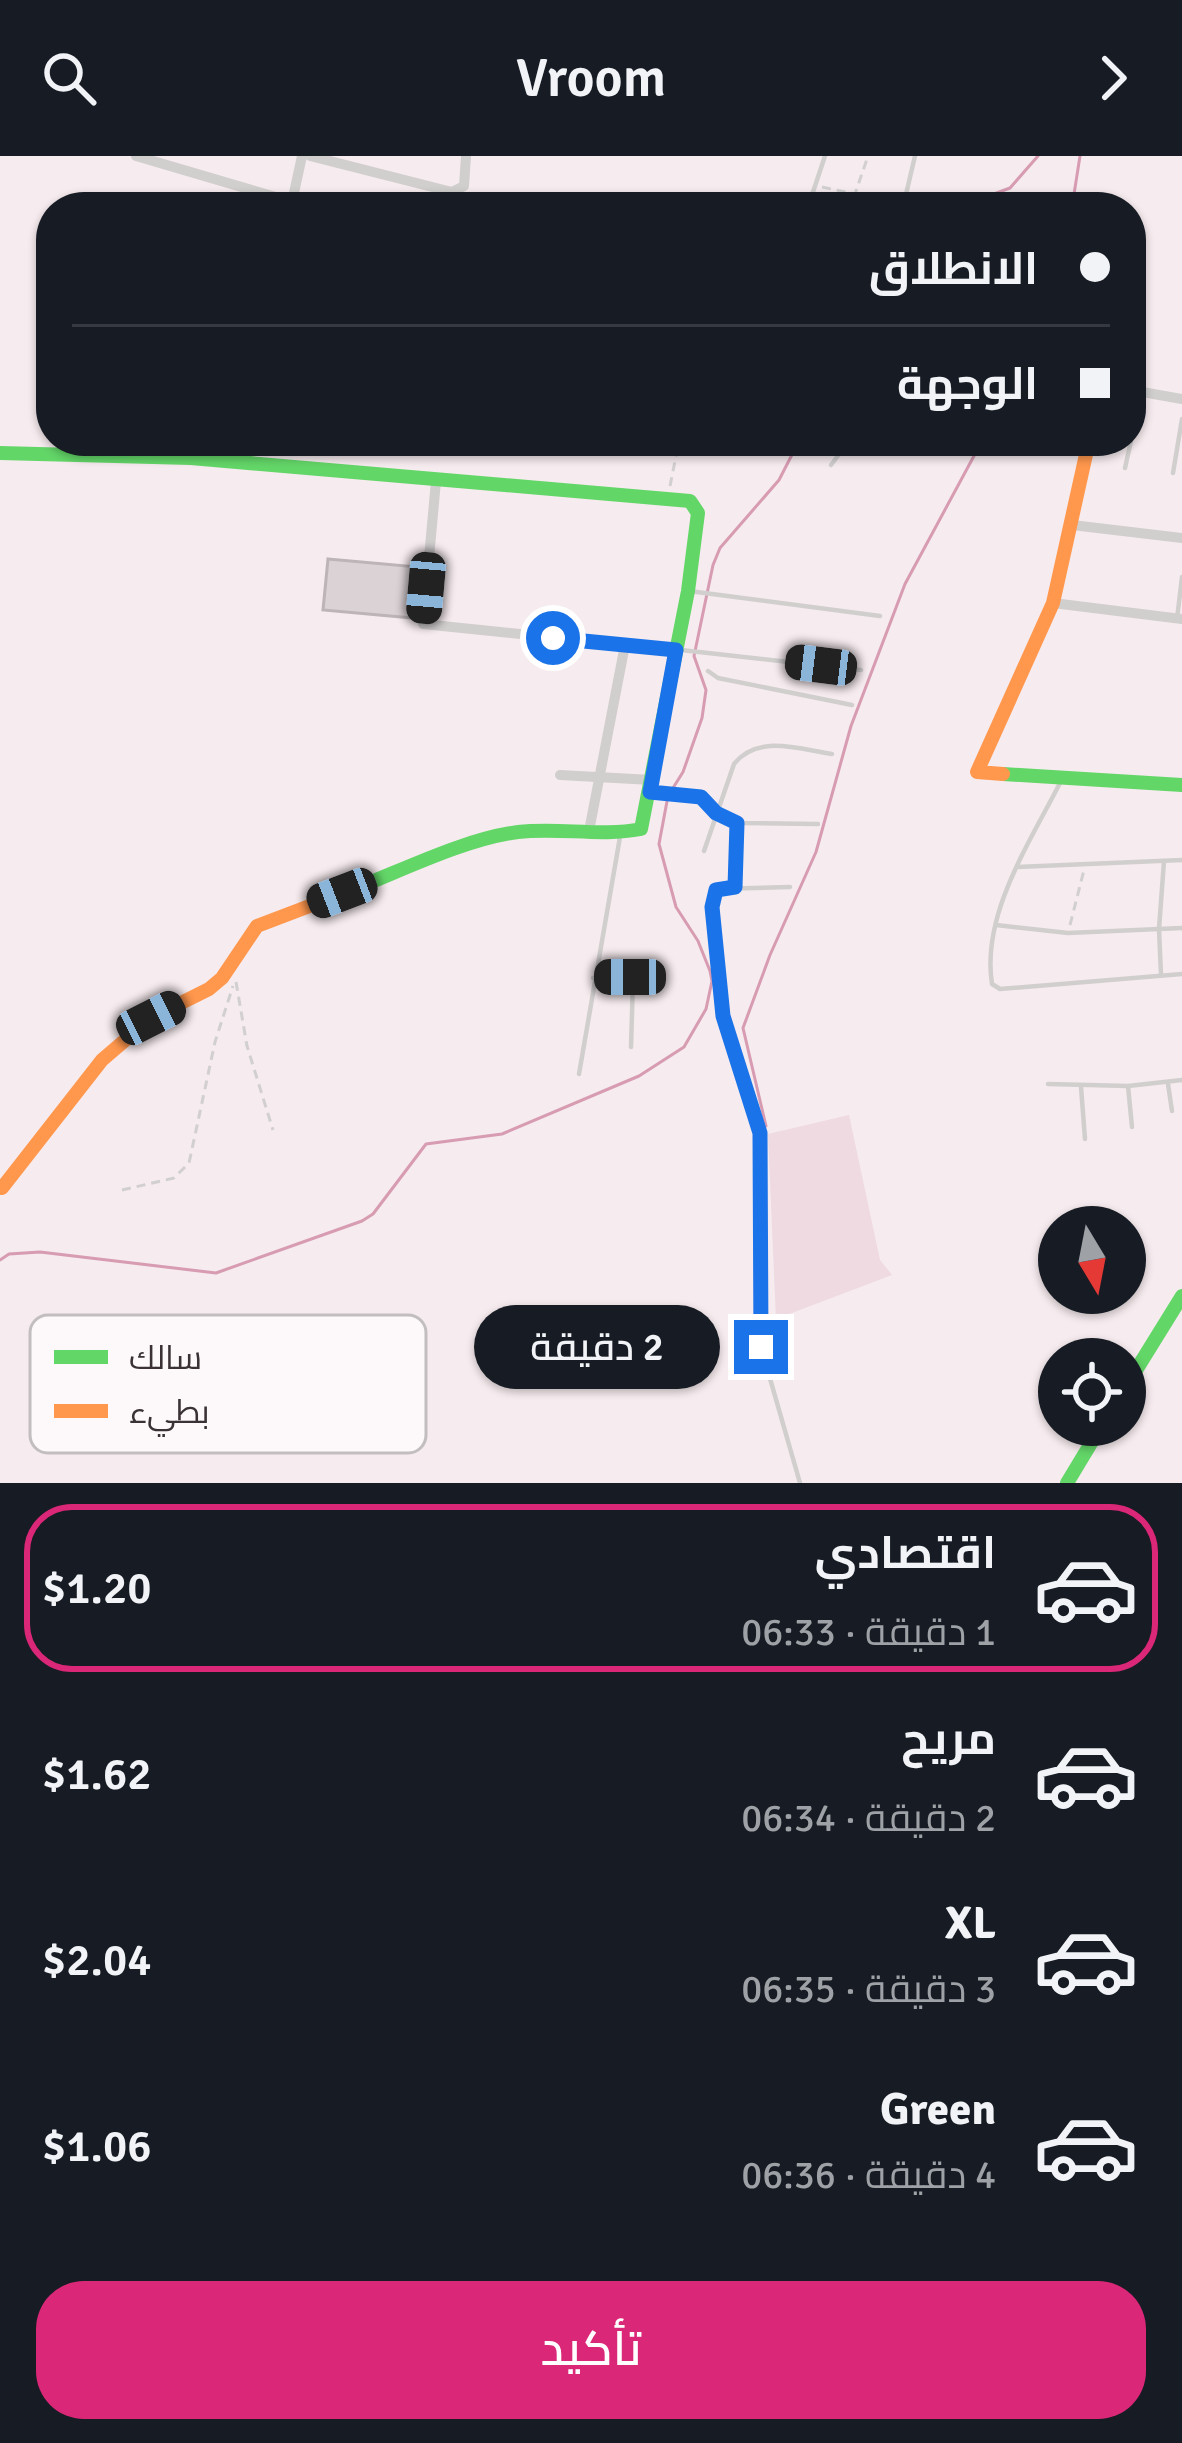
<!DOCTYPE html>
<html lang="ar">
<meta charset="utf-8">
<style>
body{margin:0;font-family:Signika,Cairo,sans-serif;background:#242831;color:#f1f3f6;direction:rtl;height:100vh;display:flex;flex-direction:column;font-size:45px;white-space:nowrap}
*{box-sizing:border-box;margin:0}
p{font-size:39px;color:#9ea1a6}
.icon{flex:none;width:66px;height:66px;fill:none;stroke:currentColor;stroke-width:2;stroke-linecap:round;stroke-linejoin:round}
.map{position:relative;height:1327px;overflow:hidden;direction:ltr}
.drawer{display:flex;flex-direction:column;background:#171b24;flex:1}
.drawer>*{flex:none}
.top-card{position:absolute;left:36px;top:36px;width:1110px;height:264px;border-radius:48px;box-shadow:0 3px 9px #0004;direction:rtl;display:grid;align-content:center;height:264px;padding:0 36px;background:#171b24}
.needle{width:78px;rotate:170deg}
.tools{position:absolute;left:1038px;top:1050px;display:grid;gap:24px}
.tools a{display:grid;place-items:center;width:108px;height:108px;border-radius:50%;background:#171b24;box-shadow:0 3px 9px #0004;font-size:60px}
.end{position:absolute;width:54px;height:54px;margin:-27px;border:15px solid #1a73e8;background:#fff;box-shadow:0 0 0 6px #fff}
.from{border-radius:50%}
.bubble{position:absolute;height:84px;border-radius:42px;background:#171b24;box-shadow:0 3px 9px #0004;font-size:39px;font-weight:600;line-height:84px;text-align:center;direction:rtl}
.car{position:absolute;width:36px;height:72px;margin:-36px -18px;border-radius:15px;box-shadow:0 0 9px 3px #0007;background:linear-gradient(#222 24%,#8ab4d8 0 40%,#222 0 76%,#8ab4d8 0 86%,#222 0)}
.top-card b{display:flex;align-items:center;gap:42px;height:114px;font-size:45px}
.top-card b+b{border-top:3px solid #363941}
.top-card i{width:30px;height:30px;background:#f1f3f6}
ul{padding:21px 0 0;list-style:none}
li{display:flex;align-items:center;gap:36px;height:168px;margin:0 24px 18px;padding:0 12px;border:6px solid transparent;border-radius:48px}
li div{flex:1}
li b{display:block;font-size:45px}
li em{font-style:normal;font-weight:600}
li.selected{border-color:#db2777}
li>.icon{width:108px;height:108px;stroke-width:1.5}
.primary-button{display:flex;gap:24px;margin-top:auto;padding:24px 36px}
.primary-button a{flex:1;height:138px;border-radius:48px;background:#db2777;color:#fff;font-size:48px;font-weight:600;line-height:138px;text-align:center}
header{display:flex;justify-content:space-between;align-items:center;height:156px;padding:0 36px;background:#171b24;font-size:54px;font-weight:600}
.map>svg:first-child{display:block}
.built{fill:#eedae0}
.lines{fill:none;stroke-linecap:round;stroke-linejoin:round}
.stream{stroke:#d79bb2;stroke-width:3}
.building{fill:#dbd2d5;stroke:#bcb4b6;stroke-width:3}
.path{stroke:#d2cfd0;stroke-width:3;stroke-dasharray:9 6;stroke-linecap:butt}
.lane{stroke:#d1cece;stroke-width:4.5}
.street{stroke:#d1cece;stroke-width:10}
.fast{stroke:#63d668;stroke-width:14}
.slow{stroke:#ff974d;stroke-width:14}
.route{stroke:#1a73e8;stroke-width:15}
.key{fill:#fdf9fa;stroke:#c2bdbf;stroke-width:3}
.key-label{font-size:33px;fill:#3a3235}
</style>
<header><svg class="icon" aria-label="forward" viewBox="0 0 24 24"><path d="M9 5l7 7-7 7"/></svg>Vroom<svg class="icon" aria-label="search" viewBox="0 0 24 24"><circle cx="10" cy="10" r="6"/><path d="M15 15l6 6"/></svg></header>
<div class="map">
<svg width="1182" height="1327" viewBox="0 0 1182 1327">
<rect width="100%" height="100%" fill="#f6ebee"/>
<!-- built -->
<path class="built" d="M849,959L880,1104L892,1119L776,1163L768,978Z"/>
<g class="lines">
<!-- stream -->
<g class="stream">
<path d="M959,51L1010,32L1038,0"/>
<path d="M1072,51L1080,0"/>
<path d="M766,970L743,872L770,799L816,696L851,570L905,428L982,285"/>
<path d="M0,1104L9,1098L40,1096L216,1117L362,1065L373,1058L426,988L502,978L639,920L684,891L706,853L712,825L710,815L698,785L676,751L659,688L668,640L683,616L702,562L706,534L694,500L713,409L720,392L779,324L799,285"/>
</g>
</g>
<!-- building -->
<path class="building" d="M328,403L418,411L413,462L323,454Z"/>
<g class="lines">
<!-- path -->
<g class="path">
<path d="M822,31L855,38L868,0"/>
<path d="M670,330L679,285"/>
<path d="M1070,769L1084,714"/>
<path d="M236,826L247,890L273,974"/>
<path d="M122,1034L174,1022L189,1007L215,886L233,830"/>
</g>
<!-- lane -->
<g class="lane">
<path d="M808,51L825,0"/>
<path d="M903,51L915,0"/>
<path d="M1131,284L1139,236"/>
<path d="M831,309L849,285"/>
<path d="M1125,312L1131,285"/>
<path d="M1173,317L1182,263"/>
<path d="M689,435L880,460"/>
<path d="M1177,463L1182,421"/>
<path d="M681,494L861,514"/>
<path d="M708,515L718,522L852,549"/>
<path d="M1060,627C1030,686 981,759 992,828L1000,833L1182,818"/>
<path d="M650,636L701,641L716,657L737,667L818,668"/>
<path d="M704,695L734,608C758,578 798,593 832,598"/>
<path d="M1017,711L1182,704"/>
<path d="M735,731L737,667"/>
<path d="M790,731L716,733L712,751L723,860L760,977L761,1191L800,1327"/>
<path d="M996,769L1068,777L1182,772"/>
<path d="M1161,819L1159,773L1164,705"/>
<path d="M593,822L633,824L631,891"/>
<path d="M579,918L620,681"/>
<path d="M1048,928L1128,930L1182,924"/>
<path d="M1168,928L1172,955"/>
<path d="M1128,930L1132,971"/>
<path d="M1081,931L1085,983"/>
</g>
<!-- street -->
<g class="street">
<path d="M136,0L310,51"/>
<path d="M310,0L452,36L464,30L466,0"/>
<path d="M292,46L302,0"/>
<path d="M1131,234L1182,243"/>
<path d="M436,325L423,468L676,494"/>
<path d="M1072,369L1182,382"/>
<path d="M1053,447L1182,463"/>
<path d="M560,619L652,624"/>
<path d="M589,675L625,489"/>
</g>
<!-- fast -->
<g class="fast">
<path d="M0,297L191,302L690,345L698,357L688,435L641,673C600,681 559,671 518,676C464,683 401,715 349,735"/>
<path d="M1003,618L1182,629"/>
<path d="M1125,1232L1182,1140"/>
<path d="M1067,1327L1102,1269"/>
</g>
<!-- slow -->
<g class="slow">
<path d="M1003,618L977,616L1053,447L1089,285"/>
<path d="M2,1032L102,904L151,862L209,833L222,822L257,770L349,735"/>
</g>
</g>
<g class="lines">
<!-- route -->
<path class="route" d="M553,482L676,494L650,636L701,641L716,657L737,667L735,731L716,734L712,751L723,860L760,977L761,1191"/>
</g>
<!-- legend -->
<rect x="30" y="1159" width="396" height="138" rx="18" class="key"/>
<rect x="54" y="1194" width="54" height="14" fill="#63d668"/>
<rect x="54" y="1248" width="54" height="14" fill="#ff974d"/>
<g class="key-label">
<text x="129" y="1213">سالك</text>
<text x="129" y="1267">بطيء</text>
</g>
</svg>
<div class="tools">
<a><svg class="needle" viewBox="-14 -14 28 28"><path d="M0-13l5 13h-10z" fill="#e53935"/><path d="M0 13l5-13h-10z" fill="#9ea1a6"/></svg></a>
<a><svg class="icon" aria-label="locate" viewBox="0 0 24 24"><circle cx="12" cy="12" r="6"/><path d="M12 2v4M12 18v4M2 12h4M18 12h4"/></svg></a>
</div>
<i class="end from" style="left:553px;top:482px"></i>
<i class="end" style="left:761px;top:1191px"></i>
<div class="bubble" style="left:474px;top:1149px;width:246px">2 دقيقة</div>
<i class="car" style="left:426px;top:432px;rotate:185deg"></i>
<i class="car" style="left:821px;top:509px;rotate:277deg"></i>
<i class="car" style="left:342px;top:737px;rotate:249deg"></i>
<i class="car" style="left:630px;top:821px;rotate:270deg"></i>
<i class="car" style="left:151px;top:862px;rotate:63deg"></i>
<div class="top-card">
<b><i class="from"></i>الانطلاق</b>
<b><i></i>الوجهة</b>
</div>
</div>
<section class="drawer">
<ul>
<li class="selected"><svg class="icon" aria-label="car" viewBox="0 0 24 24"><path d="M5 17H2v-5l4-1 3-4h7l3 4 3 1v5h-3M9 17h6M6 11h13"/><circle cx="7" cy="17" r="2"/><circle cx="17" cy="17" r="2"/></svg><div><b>اقتصادي</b><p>1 دقيقة · 06:33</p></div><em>$1.20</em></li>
<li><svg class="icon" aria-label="car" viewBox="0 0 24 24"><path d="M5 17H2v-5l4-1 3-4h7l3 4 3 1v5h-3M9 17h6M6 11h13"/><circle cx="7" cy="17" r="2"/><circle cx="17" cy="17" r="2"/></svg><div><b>مريح</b><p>2 دقيقة · 06:34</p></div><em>$1.62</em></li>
<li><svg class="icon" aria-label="car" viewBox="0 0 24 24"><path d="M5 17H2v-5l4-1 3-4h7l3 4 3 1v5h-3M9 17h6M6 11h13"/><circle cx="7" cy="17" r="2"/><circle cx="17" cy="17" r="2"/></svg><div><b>XL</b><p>3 دقيقة · 06:35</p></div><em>$2.04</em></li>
<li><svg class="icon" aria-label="car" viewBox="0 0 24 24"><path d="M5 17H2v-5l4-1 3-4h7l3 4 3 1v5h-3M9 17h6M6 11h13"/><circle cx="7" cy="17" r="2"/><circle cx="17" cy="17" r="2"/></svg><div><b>Green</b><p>4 دقيقة · 06:36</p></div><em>$1.06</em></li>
</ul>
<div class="primary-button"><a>تأكيد</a></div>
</section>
